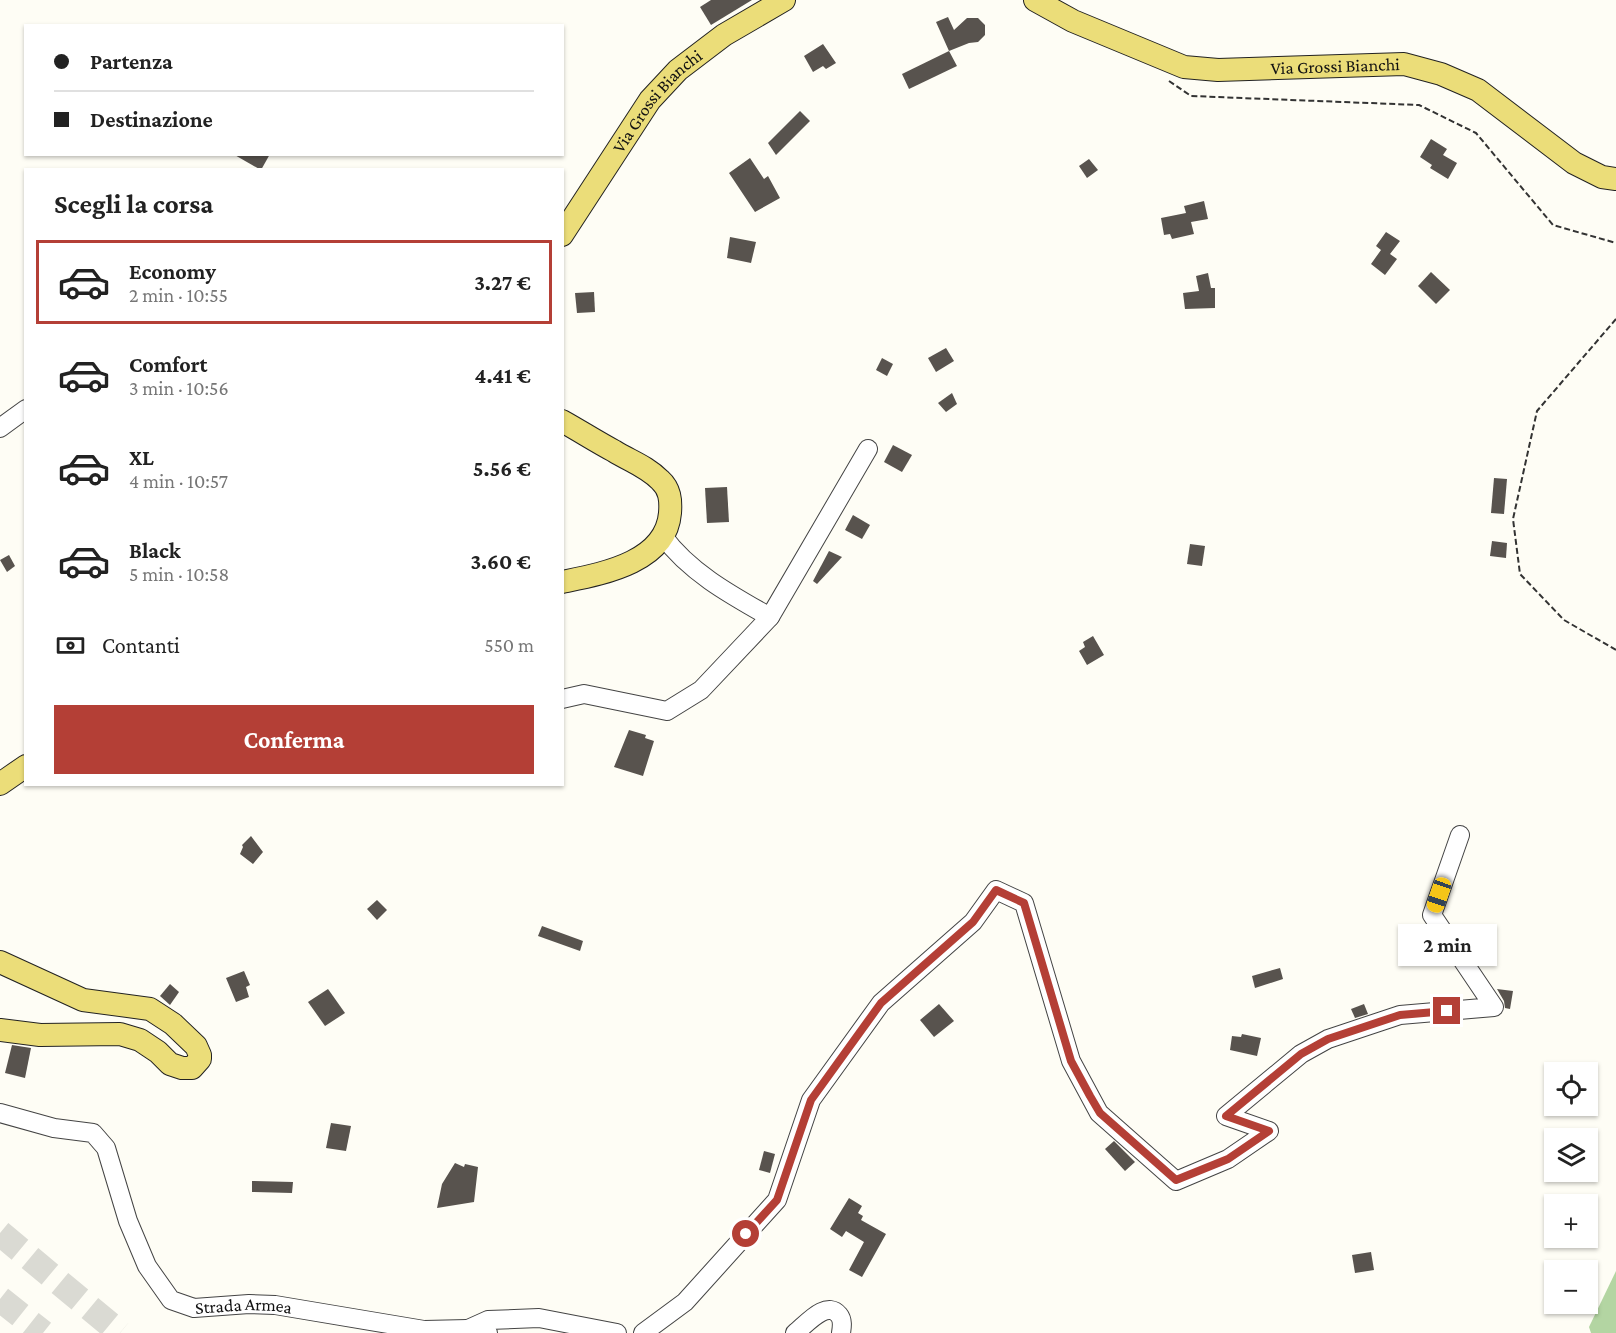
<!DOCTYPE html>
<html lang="it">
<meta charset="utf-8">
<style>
body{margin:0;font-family:"Crimson Pro",serif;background:#f2f2f2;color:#222;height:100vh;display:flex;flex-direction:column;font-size:22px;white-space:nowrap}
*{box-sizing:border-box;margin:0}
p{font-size:20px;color:#767676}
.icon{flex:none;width:33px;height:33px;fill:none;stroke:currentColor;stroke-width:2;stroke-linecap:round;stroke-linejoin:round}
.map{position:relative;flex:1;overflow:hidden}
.drawer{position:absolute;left:24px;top:168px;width:540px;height:618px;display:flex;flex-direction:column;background:#fff;border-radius:0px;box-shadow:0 2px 4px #0004}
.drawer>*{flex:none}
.banner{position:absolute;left:24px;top:24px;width:540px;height:132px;border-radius:0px;box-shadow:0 2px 4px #0004;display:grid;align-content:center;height:132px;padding:0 30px;background:#fff}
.fabs{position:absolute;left:1544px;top:1062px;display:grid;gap:12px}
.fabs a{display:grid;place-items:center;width:54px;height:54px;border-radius:0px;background:#fff;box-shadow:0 2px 4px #0004;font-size:30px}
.end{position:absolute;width:27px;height:27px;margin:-14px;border:8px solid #b43f36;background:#fff;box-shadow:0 0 0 3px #fff}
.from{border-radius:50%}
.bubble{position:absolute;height:42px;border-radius:0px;background:#fff;box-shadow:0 2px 4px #0004;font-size:20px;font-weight:700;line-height:42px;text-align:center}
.car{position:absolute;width:18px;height:36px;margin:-18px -9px;border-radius:8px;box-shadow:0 0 4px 2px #0007;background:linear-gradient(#f5c518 24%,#345 0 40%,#f5c518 0 76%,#345 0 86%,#f5c518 0)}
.banner b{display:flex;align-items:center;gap:21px;height:57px;font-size:22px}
.banner b+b{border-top:2px solid #e0e0e0}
.banner i{width:15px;height:15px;background:#222}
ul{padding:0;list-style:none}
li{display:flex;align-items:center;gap:18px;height:84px;margin:0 12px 9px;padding:0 18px;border:3px solid transparent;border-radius:0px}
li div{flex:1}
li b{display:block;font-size:22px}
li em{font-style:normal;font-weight:700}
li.active{border-color:#b43f36}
li>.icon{width:54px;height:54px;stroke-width:1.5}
h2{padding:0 30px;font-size:27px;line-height:72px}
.pay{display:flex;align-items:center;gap:15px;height:66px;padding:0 30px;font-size:22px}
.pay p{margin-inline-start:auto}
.cta{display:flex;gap:12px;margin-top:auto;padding:12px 30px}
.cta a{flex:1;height:69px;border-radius:0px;background:#b43f36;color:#fff;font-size:24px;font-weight:700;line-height:69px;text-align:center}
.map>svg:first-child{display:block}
.forest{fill:#b3d5a2}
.building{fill:#58534e}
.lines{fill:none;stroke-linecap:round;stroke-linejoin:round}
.highway-tunnel{stroke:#dadad3;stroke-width:26;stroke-dasharray:26 13;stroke-linecap:butt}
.minor-casing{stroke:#444;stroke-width:20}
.major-casing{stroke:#222;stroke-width:24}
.path{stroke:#333;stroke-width:2;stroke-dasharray:6 3;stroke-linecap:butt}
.minor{stroke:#fff;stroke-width:18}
.major{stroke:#ebdd79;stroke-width:22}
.route{stroke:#b43f36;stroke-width:8}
.labels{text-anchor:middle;stroke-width:6;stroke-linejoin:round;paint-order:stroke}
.street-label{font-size:18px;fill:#111;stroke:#fff}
</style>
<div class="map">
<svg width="1616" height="1333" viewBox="0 0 1616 1333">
<rect width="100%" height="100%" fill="#fefdf5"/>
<!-- forest -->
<path class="forest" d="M1616,1271V1333H1591L1589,1327Z"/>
<!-- building -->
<g class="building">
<path d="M711,0H752L711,25L700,7Z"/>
<path d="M948,17L954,30L967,18H978L985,25V35L978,42L969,43L949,51L936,22Z"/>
<path d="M823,44L836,63L826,69L823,66L813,72L804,56Z"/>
<path d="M949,51L957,66L909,89L902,74Z"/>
<path d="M800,111L810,121L776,155L768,143Z"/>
<path d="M1431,139L1447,149L1443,155L1457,163L1448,179L1430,168L1432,165L1420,157Z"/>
<path d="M233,154H270L261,170Z"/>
<path d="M750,158L764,179L768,176L780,198L755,212L729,173Z"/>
<path d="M1089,159L1098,170L1087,178L1079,166Z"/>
<path d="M1204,201L1208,219L1191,222L1194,234L1172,239L1170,234L1164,235L1161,218L1186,213L1184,206Z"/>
<path d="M1386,232L1400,241L1390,254L1397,259L1385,275L1371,264L1381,250L1376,246Z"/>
<path d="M730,237L756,242L751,263L727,258Z"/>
<path d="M1431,272L1450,290L1436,304L1418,286Z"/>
<path d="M1208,273L1211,288H1215V308L1185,309L1183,293L1199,291L1196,276Z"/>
<path d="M594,292L595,312L577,313L575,293Z"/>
<path d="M946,348L954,361L936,372L928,358Z"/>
<path d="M882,358L893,364L887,376L876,370Z"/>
<path d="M952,393L957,404L946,412L938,403Z"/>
<path d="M893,445L912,455L902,472L884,462Z"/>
<path d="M1494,478L1507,479L1504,514L1491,513Z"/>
<path d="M727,487L729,522L707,523L705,488Z"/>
<path d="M853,515L870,525L862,539L845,530Z"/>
<path d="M1492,541L1507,543L1506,558L1490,556Z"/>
<path d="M1190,544L1205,546L1202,566L1187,564Z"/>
<path d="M829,551L842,557L817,584L813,581Z"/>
<path d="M9,555L15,566L7,572L0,560Z"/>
<path d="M1093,636L1104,655L1087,665L1079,651L1085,647L1083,642Z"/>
<path d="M629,730L646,735L645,738L654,741L643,776L614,767Z"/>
<path d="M251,836L263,852L253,864L240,854L243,847L242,845Z"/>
<path d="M377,900L387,910L377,920L367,909Z"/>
<path d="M542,926L583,941L580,951L538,936Z"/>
<path d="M1280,968L1283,979L1255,988L1252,976Z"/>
<path d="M244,971L250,985L246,987L249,997L236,1002L226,978Z"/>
<path d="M170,984L179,992L170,1005L160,996Z"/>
<path d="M328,989L345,1013L325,1026L308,1002Z"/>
<path d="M1497,989L1513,991L1510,1009L1505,1008L1504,1001Z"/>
<path d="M939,1004L954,1021L934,1037L920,1020Z"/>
<path d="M1364,1004L1368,1014L1355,1018L1351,1009Z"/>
<path d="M1242,1034L1261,1038L1257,1056L1230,1050L1232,1036L1241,1037Z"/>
<path d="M12,1045L31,1048L25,1078L5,1073Z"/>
<path d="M331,1123L351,1126L346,1151L326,1148Z"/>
<path d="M1114,1141L1135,1162L1125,1171L1105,1149Z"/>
<path d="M764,1151L775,1154L770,1173L759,1170Z"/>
<path d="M455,1163L464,1167L465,1164L478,1167L474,1202L437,1208L442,1184Z"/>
<path d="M252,1181L293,1182L292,1193L252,1192Z"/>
<path d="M849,1198L862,1206L858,1213L863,1216L861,1220L886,1234L862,1277L849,1270L864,1242L846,1231L842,1237L830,1229Z"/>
<path d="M1371,1252L1374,1270L1355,1273L1352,1255Z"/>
</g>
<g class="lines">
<!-- highway-tunnel -->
<g class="highway-tunnel">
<path d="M0,1233L120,1333"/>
<path d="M0,1299L43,1333"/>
</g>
<!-- minor casing -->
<g class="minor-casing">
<g id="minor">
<path d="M0,428L26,409"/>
<path d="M663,536C689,572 731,595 770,617L868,449"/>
<path d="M562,699L584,694L667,711L701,690L770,617"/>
<path id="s1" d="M0,1113L54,1128L93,1133L106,1148L128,1221L147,1266L171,1300L194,1308L249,1304L275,1305L424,1330L468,1329L488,1333"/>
<path d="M468,1329L488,1320L539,1318L617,1333"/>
<path d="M643,1333L685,1302L777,1200L811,1100L881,1003L973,922L996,890L1024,903L1071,1061L1099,1113L1176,1181L1228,1159L1269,1131L1226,1116L1301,1054L1328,1039L1400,1015L1494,1007L1432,915L1460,835"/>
<path d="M795,1333C805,1326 826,1299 839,1315C843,1320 842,1327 841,1333"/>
</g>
</g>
<!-- major casing -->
<g class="major-casing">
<g id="major">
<path id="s2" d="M1035,0L1073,21L1184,67L1218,70L1404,64L1441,74L1478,90L1574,163L1602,177L1616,179"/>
<path id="s3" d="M562,235L650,100L678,70L724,35L784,0"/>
<path d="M562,421C580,431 597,442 614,451C630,461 646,466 660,480C670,489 671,500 670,513C666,563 601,574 562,582"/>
<path d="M0,784L26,766"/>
<path d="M0,962L83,1000L150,1009L173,1024L196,1046L200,1055V1059L192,1068H182L170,1064L158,1052L140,1040L120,1034L40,1035L0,1030"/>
</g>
</g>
<!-- path -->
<g class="path">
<path d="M1169,81L1191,96L1419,105L1476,133L1553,225L1616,243"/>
<path d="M1616,319L1537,411L1513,519L1520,574L1564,620L1616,650"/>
</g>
<!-- minor -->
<use href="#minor" class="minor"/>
<!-- major -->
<use href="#major" class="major"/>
</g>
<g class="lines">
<!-- route -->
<path class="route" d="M746,1234L777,1200L811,1100L881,1003L973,922L996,890L1024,903L1071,1061L1090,1096L1100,1113L1176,1180L1228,1159L1269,1131L1226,1116L1301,1054L1328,1039L1400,1015L1447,1011"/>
</g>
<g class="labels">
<!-- street labels -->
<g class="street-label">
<text dy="6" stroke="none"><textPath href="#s2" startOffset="315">Via Grossi Bianchi</textPath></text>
<text dy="6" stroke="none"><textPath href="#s3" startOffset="165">Via Grossi Bianchi</textPath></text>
<text dy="6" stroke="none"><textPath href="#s1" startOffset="356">Strada Armea</textPath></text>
</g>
</g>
</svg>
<div class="fabs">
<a><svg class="icon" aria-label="locate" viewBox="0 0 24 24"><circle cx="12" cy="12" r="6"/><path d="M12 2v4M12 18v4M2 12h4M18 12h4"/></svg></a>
<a><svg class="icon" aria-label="layers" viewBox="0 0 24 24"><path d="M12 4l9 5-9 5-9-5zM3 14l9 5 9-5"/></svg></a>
<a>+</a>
<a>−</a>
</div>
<i class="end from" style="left:746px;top:1234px"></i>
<i class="end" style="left:1447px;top:1011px"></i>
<div class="bubble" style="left:1398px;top:924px;width:99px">2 min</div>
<i class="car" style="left:1439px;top:895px;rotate:199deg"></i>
<div class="banner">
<b><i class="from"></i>Partenza</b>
<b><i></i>Destinazione</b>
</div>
<section class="drawer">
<h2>Scegli la corsa</h2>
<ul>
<li class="active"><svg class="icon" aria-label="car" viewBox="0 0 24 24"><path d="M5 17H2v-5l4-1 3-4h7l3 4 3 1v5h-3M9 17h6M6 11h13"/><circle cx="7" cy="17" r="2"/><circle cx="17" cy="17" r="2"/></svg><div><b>Economy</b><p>2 min · 10:55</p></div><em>3.27 €</em></li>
<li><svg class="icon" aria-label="car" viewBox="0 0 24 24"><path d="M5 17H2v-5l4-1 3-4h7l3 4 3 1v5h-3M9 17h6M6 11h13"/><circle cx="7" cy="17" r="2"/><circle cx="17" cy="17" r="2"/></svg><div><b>Comfort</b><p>3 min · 10:56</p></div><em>4.41 €</em></li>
<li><svg class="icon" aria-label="car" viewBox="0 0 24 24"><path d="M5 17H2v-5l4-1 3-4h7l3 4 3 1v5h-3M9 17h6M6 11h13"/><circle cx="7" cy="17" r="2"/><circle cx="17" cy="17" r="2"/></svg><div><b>XL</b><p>4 min · 10:57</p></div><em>5.56 €</em></li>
<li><svg class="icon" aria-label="car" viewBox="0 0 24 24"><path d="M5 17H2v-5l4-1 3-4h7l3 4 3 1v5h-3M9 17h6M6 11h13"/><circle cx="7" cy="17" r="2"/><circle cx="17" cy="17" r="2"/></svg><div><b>Black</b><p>5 min · 10:58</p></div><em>3.60 €</em></li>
</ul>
<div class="pay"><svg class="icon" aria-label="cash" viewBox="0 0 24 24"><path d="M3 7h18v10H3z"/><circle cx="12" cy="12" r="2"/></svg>Contanti<p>550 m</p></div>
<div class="cta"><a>Conferma</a></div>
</section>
</div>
